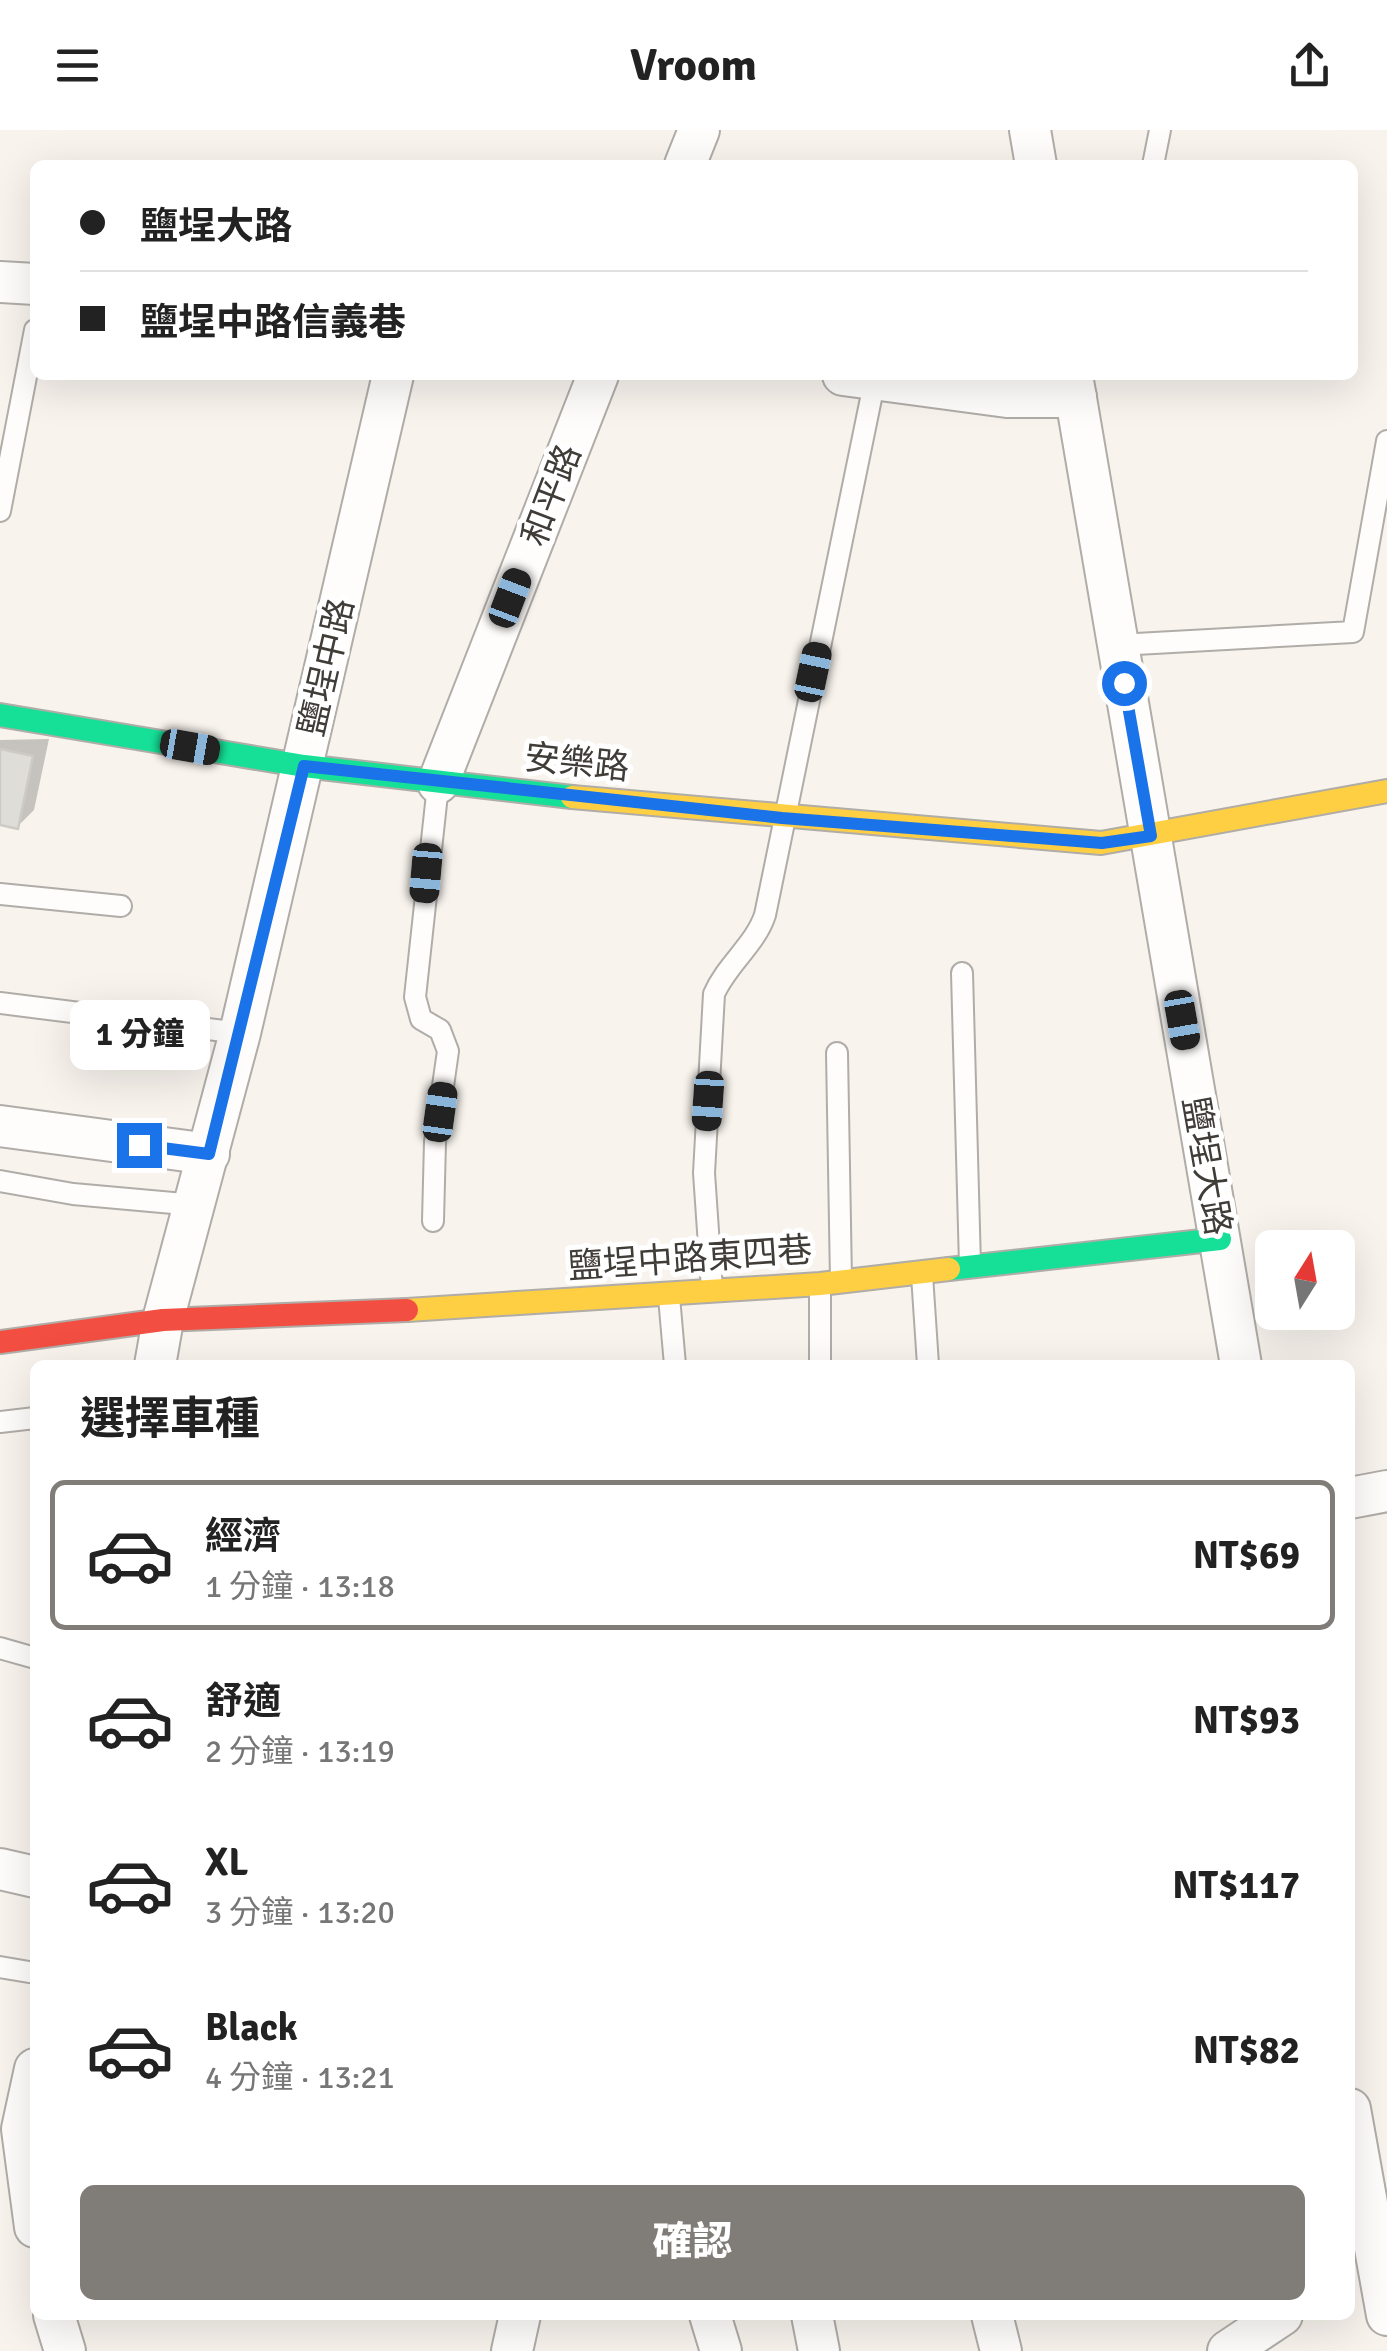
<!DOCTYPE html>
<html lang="zh-TW">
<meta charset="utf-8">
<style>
body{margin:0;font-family:Signika,"Noto Sans TC",sans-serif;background:#f6f6f6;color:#222;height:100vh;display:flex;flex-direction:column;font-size:38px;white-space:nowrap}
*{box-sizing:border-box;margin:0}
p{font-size:32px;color:#767676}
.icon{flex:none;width:55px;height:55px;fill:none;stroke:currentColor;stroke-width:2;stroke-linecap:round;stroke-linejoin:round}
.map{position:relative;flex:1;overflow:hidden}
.details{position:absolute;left:30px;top:1230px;width:1325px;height:960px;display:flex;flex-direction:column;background:#fff;border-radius:15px;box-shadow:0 10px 40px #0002}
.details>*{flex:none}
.banner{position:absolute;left:30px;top:30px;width:1328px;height:220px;border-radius:15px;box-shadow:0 10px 40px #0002;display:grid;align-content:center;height:220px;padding:0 50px;background:#fff}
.needle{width:65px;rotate:11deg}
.fabs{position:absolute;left:1255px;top:1100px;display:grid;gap:20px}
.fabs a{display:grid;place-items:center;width:100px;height:100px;border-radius:15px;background:#fff;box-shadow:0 10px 40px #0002;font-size:50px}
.end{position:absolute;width:45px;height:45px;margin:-22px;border:12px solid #1a73e8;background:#fff;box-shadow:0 0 0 5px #fff}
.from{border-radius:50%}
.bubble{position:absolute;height:70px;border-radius:15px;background:#fff;box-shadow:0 10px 40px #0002;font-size:32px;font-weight:800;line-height:70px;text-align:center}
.car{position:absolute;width:30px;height:60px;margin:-30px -15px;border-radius:12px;box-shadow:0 0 8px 2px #0007;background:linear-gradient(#222 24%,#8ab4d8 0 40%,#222 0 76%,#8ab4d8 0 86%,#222 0)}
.banner b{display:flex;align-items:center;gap:35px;height:95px;font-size:38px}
.banner b+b{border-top:2px solid #e0e0e0}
.banner i{width:25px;height:25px;background:#222}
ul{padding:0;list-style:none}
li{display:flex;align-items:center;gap:30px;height:150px;margin:0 20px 15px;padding:0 30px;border:5px solid transparent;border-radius:15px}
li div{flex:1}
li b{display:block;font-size:38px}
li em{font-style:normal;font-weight:800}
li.on{border-color:#807c77}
li>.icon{width:90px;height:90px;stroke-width:1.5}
h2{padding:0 50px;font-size:45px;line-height:120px}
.button{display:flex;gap:20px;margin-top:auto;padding:20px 50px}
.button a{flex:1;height:115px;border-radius:15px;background:#807c77;color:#fff;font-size:40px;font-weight:800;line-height:115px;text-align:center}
header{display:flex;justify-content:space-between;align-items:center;height:130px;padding:0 50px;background:#fff;font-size:45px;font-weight:800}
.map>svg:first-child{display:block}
.shadow{fill:#0003}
.building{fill:#dfddd8;stroke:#cdcbc6;stroke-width:2.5}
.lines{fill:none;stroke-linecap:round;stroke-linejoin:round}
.lane-casing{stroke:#b0aca7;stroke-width:24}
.street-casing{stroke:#b0aca7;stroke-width:44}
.fast-casing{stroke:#b0aca7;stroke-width:26}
.slow-casing{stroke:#b0aca7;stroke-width:26}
.jam-casing{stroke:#b0aca7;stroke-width:26}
.lane{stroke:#fefdfc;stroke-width:20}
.street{stroke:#fefdfc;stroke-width:40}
.fast{stroke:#16e098;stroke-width:22}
.slow{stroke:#ffcf43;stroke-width:22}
.jam{stroke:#f24e42;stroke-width:22}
.route{stroke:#1a73e8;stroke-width:12}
.labels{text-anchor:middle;stroke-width:10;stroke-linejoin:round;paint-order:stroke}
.street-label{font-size:35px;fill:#403c38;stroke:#fff}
</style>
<header><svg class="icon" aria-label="menu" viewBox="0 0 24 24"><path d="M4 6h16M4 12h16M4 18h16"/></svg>Vroom<svg class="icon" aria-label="share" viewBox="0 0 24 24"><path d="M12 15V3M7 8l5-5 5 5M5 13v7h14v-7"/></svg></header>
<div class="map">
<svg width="1387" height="2221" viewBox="0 0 1387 2221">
<rect width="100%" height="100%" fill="#f8f3ed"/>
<!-- shadow -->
<path class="shadow" d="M49,609L34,680L17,697L0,693V610Z"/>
<!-- building -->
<path class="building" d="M0,619L33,626L18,699L0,695Z"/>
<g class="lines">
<!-- lane casing -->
<g class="lane-casing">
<g id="lane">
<path d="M1153,35L1160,0"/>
<path d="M0,381L35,200"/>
<path d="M1118,515L1353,502L1387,311"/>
<path d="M0,764L121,776"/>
<path d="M962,843L970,1135"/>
<path d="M0,873L240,903"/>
<path d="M837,923L841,1150"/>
<path d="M0,1051L73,1064L195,1075"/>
<path d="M433,1091L435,1012L448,921L440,900L421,889L415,867L438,655"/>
<path d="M922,1145L928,1235"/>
<path d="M712,1159L704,1043L714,864C727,834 755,815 765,785L875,249"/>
<path d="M669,1167L675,1235"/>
<path d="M820,1235V1157"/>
<path d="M0,1292L35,1288"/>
<path d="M0,1518L35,1528"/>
<path d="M0,1837L35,1843"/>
</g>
</g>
<!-- street casing -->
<g class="street-casing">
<g id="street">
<path d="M1030,0L1036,35"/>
<path d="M685,35L699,0"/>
<path d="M0,152L35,154"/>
<path d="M843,245L1007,267H1076"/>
<path d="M1072,245L1241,1235"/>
<path d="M438,653L598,245"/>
<path d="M0,996L209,1024"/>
<path d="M155,1235L163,1190L240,903L393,245"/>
<path d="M1350,1368L1387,1361"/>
<path d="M0,1739L35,1747"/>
<path d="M35,1939L22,1999L35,2097"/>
<path d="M1350,1979L1387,2185"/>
<path d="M54,2185L65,2221"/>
<path d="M710,2185L721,2221"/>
<path d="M812,2185L819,2221"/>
<path d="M992,2185L1001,2221"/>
<path d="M512,2221L520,2185"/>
<path d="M1228,2221L1282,2185"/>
</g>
</g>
<!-- fast casing -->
<g class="fast-casing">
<g id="fast">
<path d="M0,585L304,636L572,667"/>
<path d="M949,1139L1220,1109"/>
</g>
</g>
<!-- slow casing -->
<g class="slow-casing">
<g id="slow">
<path d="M572,667L1101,713L1387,661"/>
<path d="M407,1180L820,1154L949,1139"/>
</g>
</g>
<!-- jam casing -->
<g class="jam-casing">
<path id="jam" d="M0,1212L163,1190L407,1180"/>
</g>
<!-- lane -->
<use href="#lane" class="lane"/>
<!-- street -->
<use href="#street" class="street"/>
<!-- fast -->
<use href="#fast" class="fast"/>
<!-- slow -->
<use href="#slow" class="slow"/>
<!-- jam -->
<use href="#jam" class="jam"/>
</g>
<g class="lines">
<!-- route -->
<path class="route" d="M139,1015L209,1024L304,636L782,688L1102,713L1151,706L1124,553"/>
</g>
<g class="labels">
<!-- street labels -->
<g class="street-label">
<text transform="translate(551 365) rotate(-69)" y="12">和平路</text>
<text transform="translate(326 537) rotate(-77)" y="12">鹽埕中路</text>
<text transform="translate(577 632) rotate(6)" y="12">安樂路</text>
<text transform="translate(1207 1036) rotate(80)" y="12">鹽埕大路</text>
<text transform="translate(690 1128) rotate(-4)" y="12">鹽埕中路東四巷</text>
</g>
</g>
</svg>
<div class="fabs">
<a><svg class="needle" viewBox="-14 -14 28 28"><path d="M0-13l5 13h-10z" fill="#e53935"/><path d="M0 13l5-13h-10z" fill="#767676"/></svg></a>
</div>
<i class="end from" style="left:1124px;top:553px"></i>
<i class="end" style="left:139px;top:1015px"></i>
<div class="bubble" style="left:70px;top:870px;width:140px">1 分鐘</div>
<i class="car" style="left:510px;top:468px;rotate:21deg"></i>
<i class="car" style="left:813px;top:542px;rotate:12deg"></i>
<i class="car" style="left:190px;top:617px;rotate:100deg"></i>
<i class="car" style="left:426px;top:743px;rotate:185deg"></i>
<i class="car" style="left:1182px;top:890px;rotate:170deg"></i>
<i class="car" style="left:708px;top:971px;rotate:184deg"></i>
<i class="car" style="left:440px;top:982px;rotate:8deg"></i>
<div class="banner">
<b><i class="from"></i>鹽埕大路</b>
<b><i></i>鹽埕中路信義巷</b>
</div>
<section class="details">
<h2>選擇車種</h2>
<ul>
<li class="on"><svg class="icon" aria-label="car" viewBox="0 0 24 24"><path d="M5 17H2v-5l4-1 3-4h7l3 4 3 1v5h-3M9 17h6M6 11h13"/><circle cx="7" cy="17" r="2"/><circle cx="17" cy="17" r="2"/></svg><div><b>經濟</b><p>1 分鐘 · 13:18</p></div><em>NT$69</em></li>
<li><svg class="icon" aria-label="car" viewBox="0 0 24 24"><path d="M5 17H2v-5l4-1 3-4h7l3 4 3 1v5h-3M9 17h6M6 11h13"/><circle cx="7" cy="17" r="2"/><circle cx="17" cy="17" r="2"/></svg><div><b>舒適</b><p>2 分鐘 · 13:19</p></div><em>NT$93</em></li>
<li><svg class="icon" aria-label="car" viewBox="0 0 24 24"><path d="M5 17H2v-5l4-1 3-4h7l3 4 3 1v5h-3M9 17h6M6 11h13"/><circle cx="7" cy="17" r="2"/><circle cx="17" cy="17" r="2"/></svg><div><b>XL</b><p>3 分鐘 · 13:20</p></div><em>NT$117</em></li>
<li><svg class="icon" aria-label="car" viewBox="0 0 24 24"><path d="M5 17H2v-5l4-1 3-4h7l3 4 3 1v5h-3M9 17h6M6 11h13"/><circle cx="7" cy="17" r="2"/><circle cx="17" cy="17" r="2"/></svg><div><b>Black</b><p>4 分鐘 · 13:21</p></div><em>NT$82</em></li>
</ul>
<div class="button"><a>確認</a></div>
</section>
</div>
